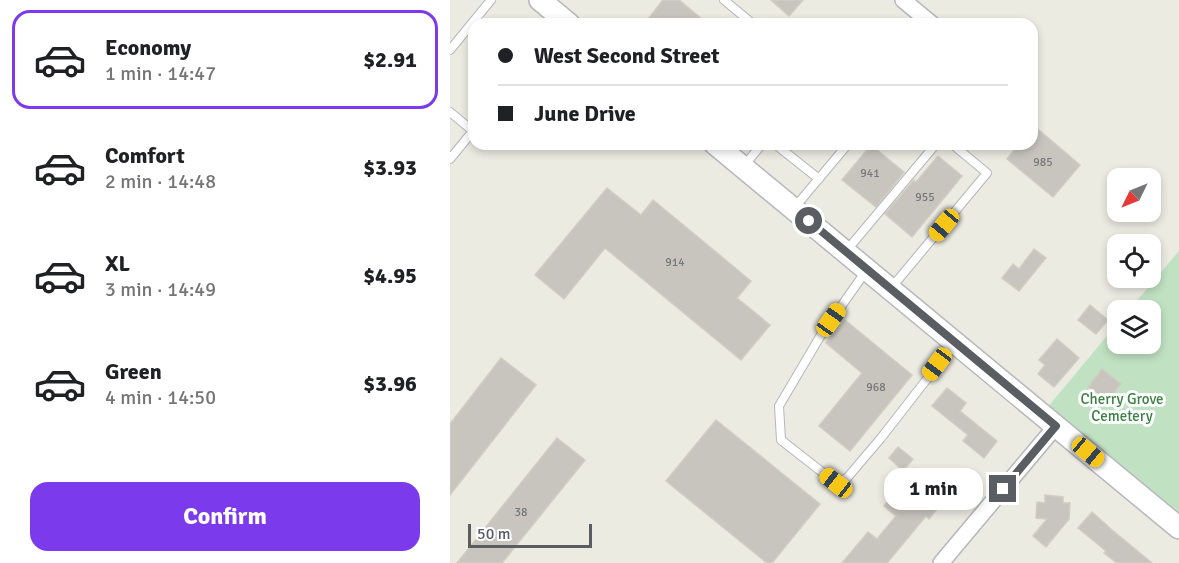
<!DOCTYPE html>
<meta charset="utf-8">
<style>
body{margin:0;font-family:Signika,sans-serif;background:#f6f6f6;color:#202124;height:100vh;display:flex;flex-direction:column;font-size:22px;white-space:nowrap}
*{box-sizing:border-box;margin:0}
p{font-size:20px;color:#757577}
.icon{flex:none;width:33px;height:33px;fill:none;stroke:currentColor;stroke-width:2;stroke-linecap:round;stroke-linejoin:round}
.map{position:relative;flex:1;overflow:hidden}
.side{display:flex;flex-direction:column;background:#fff;width:450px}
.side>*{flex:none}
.banner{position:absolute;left:18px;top:18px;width:570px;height:132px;border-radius:18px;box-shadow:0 3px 9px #0003;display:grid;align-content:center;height:132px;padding:0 30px;background:#fff}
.needle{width:39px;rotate:227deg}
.tools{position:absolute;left:657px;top:168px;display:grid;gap:12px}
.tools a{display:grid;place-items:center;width:54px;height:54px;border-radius:12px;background:#fff;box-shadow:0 3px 9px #0003;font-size:30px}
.scale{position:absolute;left:18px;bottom:15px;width:124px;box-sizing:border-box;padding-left:6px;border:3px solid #5a5d62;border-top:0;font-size:16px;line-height:21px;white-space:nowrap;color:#5a5d62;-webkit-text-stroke:4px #fff;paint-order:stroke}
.end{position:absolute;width:27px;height:27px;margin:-14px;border:8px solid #5a5d62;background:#fff;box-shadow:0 0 0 3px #fff}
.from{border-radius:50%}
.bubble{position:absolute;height:42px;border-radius:18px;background:#fff;box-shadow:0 3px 9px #0003;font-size:20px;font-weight:800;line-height:42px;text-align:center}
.car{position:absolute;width:18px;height:36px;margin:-18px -9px;border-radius:8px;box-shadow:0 0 4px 2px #0007;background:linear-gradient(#f5c518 24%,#345 0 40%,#f5c518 0 76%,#345 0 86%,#f5c518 0)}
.banner b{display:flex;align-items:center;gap:21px;height:57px;font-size:22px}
.banner b+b{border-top:2px solid #e0e0e0}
.banner i{width:15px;height:15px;background:#202124}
ul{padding:10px 0 0;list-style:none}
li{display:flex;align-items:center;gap:18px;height:99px;margin:0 12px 9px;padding:0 18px;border:3px solid transparent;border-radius:18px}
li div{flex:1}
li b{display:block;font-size:22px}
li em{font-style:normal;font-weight:800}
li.selected{border-color:#7c3aed}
li>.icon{width:54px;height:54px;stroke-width:1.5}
.action{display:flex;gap:12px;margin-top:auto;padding:12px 30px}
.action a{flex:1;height:69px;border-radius:18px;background:#7c3aed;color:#fff;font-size:24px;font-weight:800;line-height:69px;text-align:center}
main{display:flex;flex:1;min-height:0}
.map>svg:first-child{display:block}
.green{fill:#c0e2c2}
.building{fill:#c8c5bf;stroke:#d0cdc1;stroke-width:1.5}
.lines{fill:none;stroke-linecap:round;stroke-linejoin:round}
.lane-casing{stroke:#b4b7bc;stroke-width:10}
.street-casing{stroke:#b4b7bc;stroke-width:18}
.secondary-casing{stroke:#b6b8bd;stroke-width:24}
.lane{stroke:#fff;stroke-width:8}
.street{stroke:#fff;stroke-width:15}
.secondary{stroke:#fff;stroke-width:21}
.route{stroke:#5a5d62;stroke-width:8}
.labels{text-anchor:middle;stroke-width:6;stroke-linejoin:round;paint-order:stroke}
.number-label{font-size:12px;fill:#767779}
.park-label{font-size:15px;fill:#3a8143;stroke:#fff}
</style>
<main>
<section class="side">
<ul>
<li class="selected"><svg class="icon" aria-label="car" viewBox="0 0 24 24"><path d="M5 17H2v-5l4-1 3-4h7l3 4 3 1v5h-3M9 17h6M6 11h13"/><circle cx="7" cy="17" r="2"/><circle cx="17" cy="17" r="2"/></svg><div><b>Economy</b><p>1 min · 14:47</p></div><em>$2.91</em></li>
<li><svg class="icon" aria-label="car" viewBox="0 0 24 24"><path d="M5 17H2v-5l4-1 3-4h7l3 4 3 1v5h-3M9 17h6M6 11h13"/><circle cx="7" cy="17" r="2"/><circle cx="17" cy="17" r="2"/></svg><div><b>Comfort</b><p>2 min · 14:48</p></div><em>$3.93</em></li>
<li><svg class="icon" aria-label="car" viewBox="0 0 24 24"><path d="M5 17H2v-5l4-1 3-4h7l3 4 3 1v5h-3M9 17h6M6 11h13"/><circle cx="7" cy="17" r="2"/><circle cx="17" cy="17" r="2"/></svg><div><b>XL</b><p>3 min · 14:49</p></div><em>$4.95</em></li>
<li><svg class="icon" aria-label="car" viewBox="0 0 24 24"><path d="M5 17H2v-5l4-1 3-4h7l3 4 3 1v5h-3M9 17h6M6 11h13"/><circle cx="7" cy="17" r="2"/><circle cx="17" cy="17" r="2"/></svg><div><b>Green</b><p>4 min · 14:50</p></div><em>$3.96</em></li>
</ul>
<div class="action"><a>Confirm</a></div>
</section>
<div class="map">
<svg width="729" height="563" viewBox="0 0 729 563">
<rect width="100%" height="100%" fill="#ecebe2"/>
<!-- green -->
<path class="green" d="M729,251V528L592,414L667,324L668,344H700V310H679Z"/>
<!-- building -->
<g class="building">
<path d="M213,0H229L258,24H194Z"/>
<path d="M321,0H353L339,16Z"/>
<path d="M582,124L630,165L603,197L557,159L569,144H582Z"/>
<path d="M421,145L454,172L426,207L392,180Z"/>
<path d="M488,156L512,176L462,237L435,214L464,180L466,182Z"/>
<path d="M157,188L191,215L203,200L301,281L287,298L320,325L291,360L155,248L114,299L85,275Z"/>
<path d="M584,249L596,258L569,291L552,278L563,264L569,269Z"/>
<path d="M640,305L658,320L646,334L628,320Z"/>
<path d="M395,320L462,375L400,451L369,426L412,373L376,343Z"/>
<path d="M607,339L629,358L604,387L588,374L595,365L589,360Z"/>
<path d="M51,358L86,385L0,495V424Z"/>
<path d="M652,369L671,384L657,402L638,387Z"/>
<path d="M497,388L516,403L510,411L547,441L534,458L513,441L518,435L482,406Z"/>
<path d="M266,420L370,504L322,563H317L216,481Z"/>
<path d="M107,438L135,460L52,563H7Z"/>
<path d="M448,447L463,459L453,471L439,458Z"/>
<path d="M464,468L491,490L484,499L491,504L479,519L476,516L437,563H392L418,532L427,539L446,516L434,506Z"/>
<path d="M595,495L613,497V503H620L619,519L596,547L583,536L597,519L586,518L587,502L595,503Z"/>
<path d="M642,512L662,530L702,563H667L654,553L656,551L628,528Z"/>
</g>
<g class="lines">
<!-- lane casing -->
<g class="lane-casing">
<g id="lane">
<path d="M274,0L303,24"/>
<path d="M0,50L41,0"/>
<path d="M0,112L23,131L0,159"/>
<path d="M325,144L369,179"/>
<path d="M294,166L312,144"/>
<path d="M345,207L398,144"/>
<path d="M397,250L486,144"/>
<path d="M416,271L371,335L329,406L331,440L386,483L397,478L431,438L505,343"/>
<path d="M442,287L537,173L502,144"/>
</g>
</g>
<!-- street casing -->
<g class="street-casing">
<g id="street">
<path d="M453,0L482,24"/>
<path d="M491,563L606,426"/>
</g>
</g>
<!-- secondary casing -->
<g class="secondary-casing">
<g id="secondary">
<path d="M90,0L119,24"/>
<path d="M265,144L729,528"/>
</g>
</g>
<!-- lane -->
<use href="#lane" class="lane"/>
<!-- street -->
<use href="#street" class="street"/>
<!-- secondary -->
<use href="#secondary" class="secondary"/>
</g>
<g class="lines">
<!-- route -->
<path class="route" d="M359,221L606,426L553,489"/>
</g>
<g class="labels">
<!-- number labels -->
<g class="number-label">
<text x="593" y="166">985</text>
<text x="420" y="177">941</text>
<text x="475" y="201">955</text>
<text x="225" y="266">914</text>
<text x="426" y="391">968</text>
<text x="71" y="516">38</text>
</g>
<!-- park labels -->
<g class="park-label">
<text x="672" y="404">Cherry Grove<tspan x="672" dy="17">Cemetery</tspan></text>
</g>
</g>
</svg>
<div class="tools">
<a><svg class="needle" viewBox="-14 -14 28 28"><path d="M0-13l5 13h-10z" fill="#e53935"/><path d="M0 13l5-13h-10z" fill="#757577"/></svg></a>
<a><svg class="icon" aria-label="locate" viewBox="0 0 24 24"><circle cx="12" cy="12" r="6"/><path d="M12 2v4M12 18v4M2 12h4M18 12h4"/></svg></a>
<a><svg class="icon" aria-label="layers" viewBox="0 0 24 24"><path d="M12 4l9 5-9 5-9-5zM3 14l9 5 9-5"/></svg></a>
</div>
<div class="scale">50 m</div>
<i class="end from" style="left:359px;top:221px"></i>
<i class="end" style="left:553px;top:489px"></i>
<div class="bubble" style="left:434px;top:468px;width:99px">1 min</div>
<i class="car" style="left:494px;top:225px;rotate:220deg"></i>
<i class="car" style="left:381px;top:320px;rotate:35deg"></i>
<i class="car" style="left:487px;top:364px;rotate:217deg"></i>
<i class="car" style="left:638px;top:452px;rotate:130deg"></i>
<i class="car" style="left:386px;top:483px;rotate:308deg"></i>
<div class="banner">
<b><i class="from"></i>West Second Street</b>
<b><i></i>June Drive</b>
</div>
</div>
</main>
